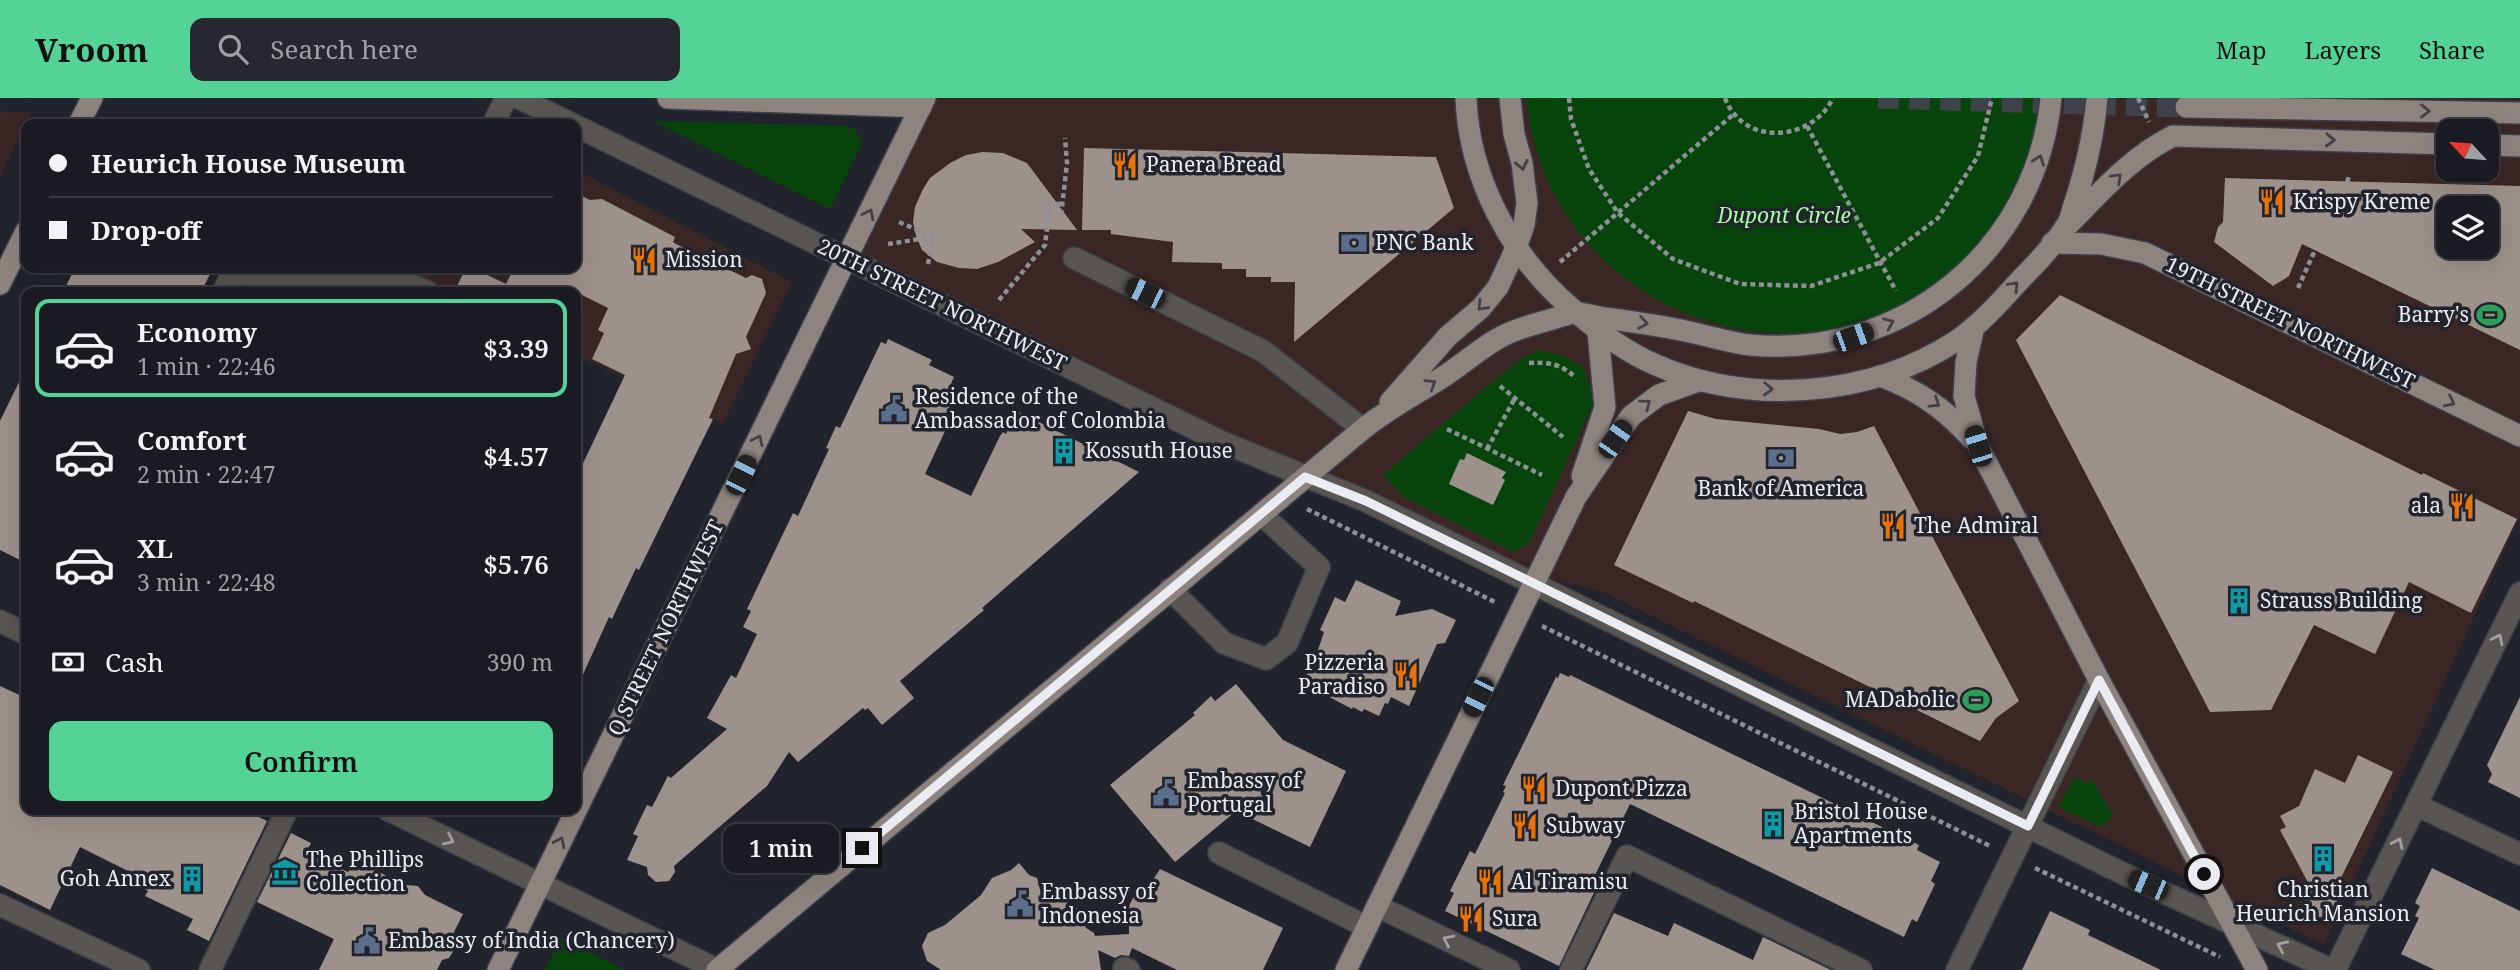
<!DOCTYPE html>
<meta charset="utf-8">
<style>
body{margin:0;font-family:"Noto Serif",serif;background:#27282f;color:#f1f3f6;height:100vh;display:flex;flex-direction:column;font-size:26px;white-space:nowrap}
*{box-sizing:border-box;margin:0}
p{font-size:23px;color:#9fa1a5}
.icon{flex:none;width:38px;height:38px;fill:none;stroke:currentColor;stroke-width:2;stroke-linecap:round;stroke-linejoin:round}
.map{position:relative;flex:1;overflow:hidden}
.panel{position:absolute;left:21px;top:189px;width:560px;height:528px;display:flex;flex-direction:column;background:#1a1b22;border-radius:14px;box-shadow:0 7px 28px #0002,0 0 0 2px #383940}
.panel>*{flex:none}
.banner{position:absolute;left:21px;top:21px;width:560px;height:154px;border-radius:14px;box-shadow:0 7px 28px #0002,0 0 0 2px #383940;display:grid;align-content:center;height:154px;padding:0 28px;background:#1a1b22}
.needle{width:46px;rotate:296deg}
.controls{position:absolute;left:2436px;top:21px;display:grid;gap:14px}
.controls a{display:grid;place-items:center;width:63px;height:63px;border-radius:14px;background:#1a1b22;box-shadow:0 7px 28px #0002,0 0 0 2px #383940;font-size:35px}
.end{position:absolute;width:32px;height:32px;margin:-16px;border:9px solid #eaecf2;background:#111;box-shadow:0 0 0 4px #111}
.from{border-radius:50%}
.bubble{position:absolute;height:49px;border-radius:14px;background:#1a1b22;box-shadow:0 7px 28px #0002,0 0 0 2px #383940;font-size:23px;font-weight:600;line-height:49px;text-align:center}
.car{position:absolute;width:21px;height:42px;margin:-21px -10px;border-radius:9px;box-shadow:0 0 5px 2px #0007;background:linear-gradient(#222 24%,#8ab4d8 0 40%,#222 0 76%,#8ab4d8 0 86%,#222 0)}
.banner b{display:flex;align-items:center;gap:24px;height:66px;font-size:26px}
.banner b+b{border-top:2px solid #383940}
.banner i{width:18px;height:18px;background:#f1f3f6}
ul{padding:12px 0 0;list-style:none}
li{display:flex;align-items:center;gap:21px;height:98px;margin:0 14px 10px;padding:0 14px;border:4px solid transparent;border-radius:14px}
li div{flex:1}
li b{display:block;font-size:26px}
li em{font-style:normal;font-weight:600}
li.active{border-color:#53d396}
li>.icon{width:63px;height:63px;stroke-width:1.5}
.pay{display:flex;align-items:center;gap:18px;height:77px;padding:0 28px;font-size:26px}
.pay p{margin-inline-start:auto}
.action{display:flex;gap:14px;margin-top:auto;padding:14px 28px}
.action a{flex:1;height:80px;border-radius:14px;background:#53d396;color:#111;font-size:28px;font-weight:600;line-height:80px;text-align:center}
header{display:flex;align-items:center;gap:42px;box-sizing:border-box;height:98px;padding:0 35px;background:#53d396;color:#111}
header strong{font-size:33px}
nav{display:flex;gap:38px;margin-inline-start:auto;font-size:24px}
.search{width:490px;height:63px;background:#27282f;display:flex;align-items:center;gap:18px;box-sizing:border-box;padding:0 24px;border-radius:14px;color:#9fa1a5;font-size:26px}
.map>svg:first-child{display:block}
.commercial{fill:#3a2624;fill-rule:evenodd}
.green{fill:#06440b}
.building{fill:#9d928b;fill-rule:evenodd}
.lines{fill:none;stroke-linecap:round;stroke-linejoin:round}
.major-tunnel{stroke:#40424b;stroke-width:21;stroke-dasharray:21 10;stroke-linecap:butt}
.minor-casing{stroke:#3e4049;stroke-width:24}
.major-casing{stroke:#3e4049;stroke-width:24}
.path{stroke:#8e9097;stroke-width:4.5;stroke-dasharray:5 3.5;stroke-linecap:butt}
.minor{stroke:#595552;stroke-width:21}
.major{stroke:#8e847f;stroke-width:21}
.oneway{stroke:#424146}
.oneway2{stroke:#a2a0a2}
.route{stroke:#eaecf2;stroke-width:9}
.labels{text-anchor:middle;stroke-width:7;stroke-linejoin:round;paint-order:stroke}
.poi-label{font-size:21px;fill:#eaecf2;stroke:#22242d;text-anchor:start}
.park-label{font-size:21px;font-style:italic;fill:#a5fda3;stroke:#22242d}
.street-label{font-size:21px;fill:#eaecf2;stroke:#22242d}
</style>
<header>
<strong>Vroom</strong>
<div class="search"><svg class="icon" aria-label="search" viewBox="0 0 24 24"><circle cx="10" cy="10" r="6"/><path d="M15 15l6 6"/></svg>Search here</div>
<nav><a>Map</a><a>Layers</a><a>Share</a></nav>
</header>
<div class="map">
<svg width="2520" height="872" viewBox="0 0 2520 872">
<rect width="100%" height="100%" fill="#22242d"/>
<!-- commercial -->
<g class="commercial">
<path d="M925,0H2520V418L2324,847L1605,495L1495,466L847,161ZM2448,33H2487V72H2448ZM2448,110H2487V149H2448Z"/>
<path d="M0,13L31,14L0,79Z"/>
<path d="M124,20L320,26H121Z"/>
<path d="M576,72L792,184L723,325L576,258V194H437L289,170H576Z"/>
</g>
<!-- green -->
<g class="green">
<path d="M1526,0H2042C2038,20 2035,43 2029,62C2019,89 2004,114 1987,136C1971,159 1947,177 1924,193C1762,300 1544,192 1526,0Z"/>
<path d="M653,23L847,28L854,31L861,41V47L830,111Z"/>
<path d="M1540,252L1563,258L1582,268L1595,302L1529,445L1514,454L1404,399L1383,377L1503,275L1524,259Z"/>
<path d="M2074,679L2086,685L2092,682L2113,717L2101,729L2059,709Z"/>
<path d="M561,840L625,872H545Z"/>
</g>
<!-- building -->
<g class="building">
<path d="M1084,50L1436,59L1454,110L1294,244L1295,184H1271V179H1246V171H1222V165L1172,164L1173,144L1111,136V132H1082Z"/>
<path d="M982,54L1003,55L1027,65L1077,132L1021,131L1035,144L998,164L977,171L959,170L937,164L922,152L916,138L913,124L915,109L923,91L930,80L950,65L966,57Z"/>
<path d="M2225,80L2520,88V252L2302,146L2289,178L2273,188L2214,144L2218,129L2223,124ZM2448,110H2487V149H2448Z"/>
<path d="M576,95L590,102L602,101L675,139L673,144L676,146L746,180L752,177L762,181L766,195L746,239L751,251L736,256L709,320L713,321L639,472L636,470L612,521L609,519L576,592V380L625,277L592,261L604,235L598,232L608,210L576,194H454L466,170H473L506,186L514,170H576Z"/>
<path d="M75,170H213L201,194H63Z"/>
<path d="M2060,197L2422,377L2423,375L2517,421L2471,515L2409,484L2375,556L2314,527L2271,612L2210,614L2016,242Z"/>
<path d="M888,241L932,262L929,267L954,279L945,299L953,316L925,376L971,398L1000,338L1003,334L1006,336L1017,313L1139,374L982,510L984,512L900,583L914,600L882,627L868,610L865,612L863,610L798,664L789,654L767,688L674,768L675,774L669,783L656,784L648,777L647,769L627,762L638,738L633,736L647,707L652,709L668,678L671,680L727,631L707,620L731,577L736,580L757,536L743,529L751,513L747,511L793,415L798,418L829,351L826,350L836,328L840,330L881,244L886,246Z"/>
<path d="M26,270V465L0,452V323Z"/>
<path d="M1688,313L1716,321L1819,331L1840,336L1857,334L1874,328L2019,603L1996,620L1980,643L1694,503L1693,505L1614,467Z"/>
<path d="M1467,355L1506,374L1502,380L1505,382L1493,407L1449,386L1460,361L1464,362Z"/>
<path d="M1356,482L1401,503L1395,518L1432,511L1456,522L1445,545L1437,546L1409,608L1391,599L1388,606L1385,605L1379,618L1364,611L1362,614L1353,609L1352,611L1303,585L1318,552L1324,534L1320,532L1335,499L1345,504Z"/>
<path d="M1560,575L1569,579L1570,577L1919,747L1917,752L1940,764L1931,783L1935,786L1917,824L1912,821L1904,839L1630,706L1595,777L1601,780L1559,868L1445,813L1454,795L1450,793L1470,753L1475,756L1505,695L1503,694L1506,688L1503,687L1556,579L1558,580Z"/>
<path d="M1236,586L1283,642L1346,673L1310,749L1236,713L1175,764L1110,687L1195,617L1193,615L1211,598L1215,603Z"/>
<path d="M0,588L26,600V712H244L267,723L209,843L187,832L193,821L145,798L148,793L134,786L138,778L80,749L50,812L0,787Z"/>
<path d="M2520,599V700L2488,684L2492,676L2487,667Z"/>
<path d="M2358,657L2393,674L2334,794L2338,806L2329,818L2319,819L2307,810L2305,804L2311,790L2280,732L2286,729L2280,718L2299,708L2315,671L2345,685Z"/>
<path d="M291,735L311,745L306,754L348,774L353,765L363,770L365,767L405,787L418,788L425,797L463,816L452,838L454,844V852L449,860L442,862L437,872H319L334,841L257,804Z"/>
<path d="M1019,765L1029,777L1037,780L1041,795L1063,801L1078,811L1086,830L1094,835L1095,838L1129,836V808L1134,798L1144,789L1149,788L1160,771L1283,830L1263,872H1177L1132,850L1129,858L1121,857L1115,860L1098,852L1101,872H941L927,863L922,848L928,835L945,827L981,797L992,780L1011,772Z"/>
<path d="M2432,770L2520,813V872H2435L2401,856L2419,820L2415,818L2420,808L2415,805Z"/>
<path d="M2050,813L2090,832L2088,837L2161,872H2022Z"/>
<path d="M1614,815L1668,838L1674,825L1753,862L1763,839L1831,872H1586Z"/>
</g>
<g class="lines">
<!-- major-tunnel -->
<path class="major-tunnel" d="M1878,0L2186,9"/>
<!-- minor casing -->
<g class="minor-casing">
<g id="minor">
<path d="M519,0L572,26"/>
<path d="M493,26L506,0"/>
<path d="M576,28L1222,344L1366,403L2126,777L2332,872"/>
<path d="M1074,160L1263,253L1363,331"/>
<path d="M223,194L232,176L397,180L428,194"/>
<path d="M1170,491L1224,545L1266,561L1287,545L1319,469L1261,416"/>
<path d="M0,523L26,536"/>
<path d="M2416,707L2520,756"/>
<path d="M388,712L718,872"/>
<path d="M1219,755L1367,829"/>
<path d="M0,807L139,872"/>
<path d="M1377,808L1509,872"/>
<path d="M1124,870L1129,872"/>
<path d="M210,872L287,712"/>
<path d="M1571,872L1627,758L1861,872"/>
<path d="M1957,872L2099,582"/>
<path d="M2335,872L2520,495"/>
</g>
</g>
<!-- major casing -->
<g class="major-casing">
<g id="major">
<path d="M668,0L921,9"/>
<path d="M1466,0C1469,79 1510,157 1569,208C1595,231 1623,253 1656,267C1750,308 1870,299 1956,243C1981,226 2002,202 2021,181C2037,165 2054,147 2066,128C2071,122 2072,111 2075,104C2086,70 2094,35 2097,0"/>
<path d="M2186,9L2520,15"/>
<path d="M79,26L92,0"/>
<path d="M2487,47L2520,48"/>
<path d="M2069,126C2101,94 2132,58 2173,38L2448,46"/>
<path d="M2052,145L2101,146L2145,155L2520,338"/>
<path d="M0,186L26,133"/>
<path d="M1974,229L1966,264L1964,298L1978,348L2099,582L2257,872"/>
<path d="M1880,278C1918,292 1945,311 1972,341"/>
<path d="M1390,304L1448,238L1481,210L1498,189L1516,150L1524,127L1527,105L1522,65L1514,36L1510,0"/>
<path d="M1582,378L1605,309L1598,234"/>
<path d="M498,872L925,0"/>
<path d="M717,872L1363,331C1388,311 1416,296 1443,279C1462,267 1479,251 1499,240C1514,231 1532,227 1549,222C1557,220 1566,216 1574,215C1584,214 1595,219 1605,220C1635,224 1665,228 1694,235C1713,239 1731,245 1750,247C1903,261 2036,153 2051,0"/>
<path d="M1346,872L1576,399L1631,318L1659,297L1698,283"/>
</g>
</g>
<!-- path -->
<g class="path">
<path d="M1569,0L1571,21L1589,71L1618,115L1673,161L1740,186L1811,188L1879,165L1938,120L1978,58L1992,0"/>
<path d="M1725,0C1743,49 1812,44 1833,0"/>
<path d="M2138,0L2149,24"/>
<path d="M1807,28L1896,193"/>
<path d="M2347,84L2350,76"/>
<path d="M1061,117L1067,65L1065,40"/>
<path d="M899,124L932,138"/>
<path d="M888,146L933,139"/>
<path d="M1560,164L1735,15"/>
<path d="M928,166L933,139"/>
<path d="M2298,190L2315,152"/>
<path d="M999,202L1045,147L1050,106H1062"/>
<path d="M1529,265C1550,264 1561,266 1576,280"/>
<path d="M1500,288L1563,339"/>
<path d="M1447,331L1542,377"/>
<path d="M1487,351L1515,300"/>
<path d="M1307,411L1497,505"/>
<path d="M1542,528L1990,748"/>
<path d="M2035,770L2220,859"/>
</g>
<!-- minor -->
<use href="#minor" class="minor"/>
<!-- major -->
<use href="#major" class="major"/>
</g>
<!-- one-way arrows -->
<defs><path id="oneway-chevron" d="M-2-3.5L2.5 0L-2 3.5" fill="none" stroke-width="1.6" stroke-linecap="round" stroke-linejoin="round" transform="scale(1.75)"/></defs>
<g class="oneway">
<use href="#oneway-chevron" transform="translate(2425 13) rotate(1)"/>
<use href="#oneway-chevron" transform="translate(2330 42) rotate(2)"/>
<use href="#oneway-chevron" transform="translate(2039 62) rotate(-70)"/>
<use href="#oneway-chevron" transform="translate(1522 67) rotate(78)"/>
<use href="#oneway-chevron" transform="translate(2117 80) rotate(-44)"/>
<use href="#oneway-chevron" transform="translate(869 116) rotate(-64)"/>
<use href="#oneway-chevron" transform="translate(2014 188) rotate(-46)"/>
<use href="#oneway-chevron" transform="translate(1482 208) rotate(134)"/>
<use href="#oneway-chevron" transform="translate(1643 225) rotate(10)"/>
<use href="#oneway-chevron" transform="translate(1889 225) rotate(-23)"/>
<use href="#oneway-chevron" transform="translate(1431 286) rotate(-32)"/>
<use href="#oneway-chevron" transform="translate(1768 291) rotate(2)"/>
<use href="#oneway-chevron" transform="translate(2450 304) rotate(26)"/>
<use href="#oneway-chevron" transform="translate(1935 305) rotate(34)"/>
<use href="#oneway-chevron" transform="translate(1646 306) rotate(-37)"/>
<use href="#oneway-chevron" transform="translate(758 342) rotate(-64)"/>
<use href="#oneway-chevron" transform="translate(560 744) rotate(-64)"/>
</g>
<g class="oneway2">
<use href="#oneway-chevron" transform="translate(2498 541) rotate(-64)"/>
<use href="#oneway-chevron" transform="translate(449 742) rotate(26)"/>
<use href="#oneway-chevron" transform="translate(2398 745) rotate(-64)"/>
<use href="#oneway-chevron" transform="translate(1448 842) rotate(-154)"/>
<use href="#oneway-chevron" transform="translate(2282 848) rotate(-155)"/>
</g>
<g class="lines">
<!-- route -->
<path class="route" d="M862,750L1305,379L1366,403L2028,728L2099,582L2204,776"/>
</g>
<!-- icons -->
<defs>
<g id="restaurant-bare" transform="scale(2.1)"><path d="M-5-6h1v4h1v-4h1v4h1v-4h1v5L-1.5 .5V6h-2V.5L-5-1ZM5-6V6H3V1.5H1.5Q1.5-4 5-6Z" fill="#e8710a" stroke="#22242d" stroke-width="2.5" paint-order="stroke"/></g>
<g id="bank-bare" transform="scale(2.1)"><path d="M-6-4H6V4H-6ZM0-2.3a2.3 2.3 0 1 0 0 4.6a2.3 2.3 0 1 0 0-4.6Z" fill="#5c6f8a" stroke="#22242d" stroke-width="2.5" paint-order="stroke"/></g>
<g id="stadium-bare" transform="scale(2.1)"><path d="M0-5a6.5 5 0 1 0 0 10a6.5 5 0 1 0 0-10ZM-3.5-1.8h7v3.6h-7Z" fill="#2e9e5b" stroke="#22242d" stroke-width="2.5" paint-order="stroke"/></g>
<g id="civic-bare" transform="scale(2.1)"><path d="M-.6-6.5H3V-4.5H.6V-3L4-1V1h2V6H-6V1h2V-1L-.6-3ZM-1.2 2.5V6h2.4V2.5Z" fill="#5c6f8a" stroke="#22242d" stroke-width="2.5" paint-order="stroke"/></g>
<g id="building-bare" transform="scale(2.1)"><path d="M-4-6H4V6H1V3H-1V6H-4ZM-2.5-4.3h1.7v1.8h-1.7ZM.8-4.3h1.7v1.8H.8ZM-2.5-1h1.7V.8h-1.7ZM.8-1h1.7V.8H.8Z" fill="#0f9aa8" stroke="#22242d" stroke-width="2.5" paint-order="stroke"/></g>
<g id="museum-bare" transform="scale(2.1)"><path d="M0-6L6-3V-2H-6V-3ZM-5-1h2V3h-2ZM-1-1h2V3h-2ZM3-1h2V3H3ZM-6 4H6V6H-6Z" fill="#0f9aa8" stroke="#22242d" stroke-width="2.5" paint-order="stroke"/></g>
</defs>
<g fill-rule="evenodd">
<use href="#restaurant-bare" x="1125" y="67"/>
<use href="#restaurant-bare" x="2272" y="104"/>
<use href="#bank-bare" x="1354" y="145"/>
<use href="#restaurant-bare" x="644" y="162"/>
<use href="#stadium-bare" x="2490" y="217"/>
<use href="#civic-bare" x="894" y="311"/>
<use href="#building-bare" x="1064" y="353"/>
<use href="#bank-bare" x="1781" y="360"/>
<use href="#restaurant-bare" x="2462" y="408"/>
<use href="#restaurant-bare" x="1893" y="428"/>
<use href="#building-bare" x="2239" y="503"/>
<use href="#restaurant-bare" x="1406" y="577"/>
<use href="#stadium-bare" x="1976" y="602"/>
<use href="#restaurant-bare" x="1534" y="691"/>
<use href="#civic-bare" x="1166" y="695"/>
<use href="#building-bare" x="1773" y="726"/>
<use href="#restaurant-bare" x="1525" y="728"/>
<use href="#building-bare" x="2323" y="761"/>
<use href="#museum-bare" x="285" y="774"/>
<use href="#building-bare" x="192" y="781"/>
<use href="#restaurant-bare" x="1490" y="784"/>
<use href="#civic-bare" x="1020" y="806"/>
<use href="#restaurant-bare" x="1471" y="821"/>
<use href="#civic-bare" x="367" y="843"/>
</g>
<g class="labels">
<!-- poi labels -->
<g class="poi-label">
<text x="1146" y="74">Panera Bread</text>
<text x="2293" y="111">Krispy Kreme</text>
<text x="1375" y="152">PNC Bank</text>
<text x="665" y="169">Mission</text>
<text x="2469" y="224" text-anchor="end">Barry's</text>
<text x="915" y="306">Residence of the<tspan x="915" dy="24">Ambassador of Colombia</tspan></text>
<text x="1085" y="360">Kossuth House</text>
<text x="1781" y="398" text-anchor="middle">Bank of America</text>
<text x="2441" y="415" text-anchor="end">ala</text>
<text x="1914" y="435">The Admiral</text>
<text x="2260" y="510">Strauss Building</text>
<text x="1385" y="572" text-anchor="end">Pizzeria<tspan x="1385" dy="24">Paradiso</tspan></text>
<text x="1955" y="609" text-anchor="end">MADabolic</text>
<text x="1187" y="690">Embassy of<tspan x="1187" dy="24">Portugal</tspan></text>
<text x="1555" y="698">Dupont Pizza</text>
<text x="1794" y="721">Bristol House<tspan x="1794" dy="24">Apartments</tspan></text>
<text x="1546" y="735">Subway</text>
<text x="306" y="769">The Phillips<tspan x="306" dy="24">Collection</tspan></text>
<text x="171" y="788" text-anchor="end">Goh Annex</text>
<text x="1511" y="791">Al Tiramisu</text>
<text x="2323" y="799" text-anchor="middle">Christian<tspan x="2323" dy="24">Heurich Mansion</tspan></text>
<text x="1041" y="801">Embassy of<tspan x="1041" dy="24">Indonesia</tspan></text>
<text x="1492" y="828">Sura</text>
<text x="388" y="850">Embassy of India (Chancery)</text>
</g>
<!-- park labels -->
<g class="park-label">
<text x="1784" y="125">Dupont Circle</text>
</g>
<!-- street labels -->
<g class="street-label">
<text transform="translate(942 207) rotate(26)" y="7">20TH STREET NORTHWEST</text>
<text transform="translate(2290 225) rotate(26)" y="7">19TH STREET NORTHWEST</text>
<text transform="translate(666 530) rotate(-64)" y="7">Q STREET NORTHWEST</text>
</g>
</g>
</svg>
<div class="controls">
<a><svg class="needle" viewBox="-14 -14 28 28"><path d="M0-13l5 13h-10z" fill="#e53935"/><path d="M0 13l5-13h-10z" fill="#9fa1a5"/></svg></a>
<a><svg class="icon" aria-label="layers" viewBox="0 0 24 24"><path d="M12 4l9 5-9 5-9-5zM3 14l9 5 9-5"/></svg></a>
</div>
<i class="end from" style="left:2204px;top:776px"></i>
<i class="end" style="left:862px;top:750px"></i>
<div class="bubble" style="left:723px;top:726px;width:116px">1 min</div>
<i class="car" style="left:1145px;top:195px;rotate:296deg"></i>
<i class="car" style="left:1853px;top:239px;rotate:70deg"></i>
<i class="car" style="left:1615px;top:341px;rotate:35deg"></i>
<i class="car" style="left:1978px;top:348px;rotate:343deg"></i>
<i class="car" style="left:741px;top:377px;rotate:26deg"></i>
<i class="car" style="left:1478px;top:599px;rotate:206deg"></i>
<i class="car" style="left:2148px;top:787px;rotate:293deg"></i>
<div class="banner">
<b><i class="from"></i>Heurich House Museum</b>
<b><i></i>Drop-off</b>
</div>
<section class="panel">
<ul>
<li class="active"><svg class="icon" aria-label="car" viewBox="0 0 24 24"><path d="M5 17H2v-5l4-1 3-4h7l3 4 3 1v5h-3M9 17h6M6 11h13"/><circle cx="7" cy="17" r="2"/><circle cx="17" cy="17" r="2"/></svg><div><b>Economy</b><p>1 min · 22:46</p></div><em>$3.39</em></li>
<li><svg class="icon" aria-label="car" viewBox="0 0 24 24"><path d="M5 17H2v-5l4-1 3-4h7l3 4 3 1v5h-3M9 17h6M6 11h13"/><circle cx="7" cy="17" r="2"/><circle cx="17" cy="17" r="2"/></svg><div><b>Comfort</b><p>2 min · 22:47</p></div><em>$4.57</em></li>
<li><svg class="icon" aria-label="car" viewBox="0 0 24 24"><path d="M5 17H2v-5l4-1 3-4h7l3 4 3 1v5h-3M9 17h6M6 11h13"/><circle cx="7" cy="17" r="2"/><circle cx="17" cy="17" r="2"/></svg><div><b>XL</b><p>3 min · 22:48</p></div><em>$5.76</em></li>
</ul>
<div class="pay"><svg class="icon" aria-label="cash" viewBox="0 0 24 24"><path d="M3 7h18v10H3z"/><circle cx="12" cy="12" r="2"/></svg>Cash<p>390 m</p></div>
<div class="action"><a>Confirm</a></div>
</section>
</div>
